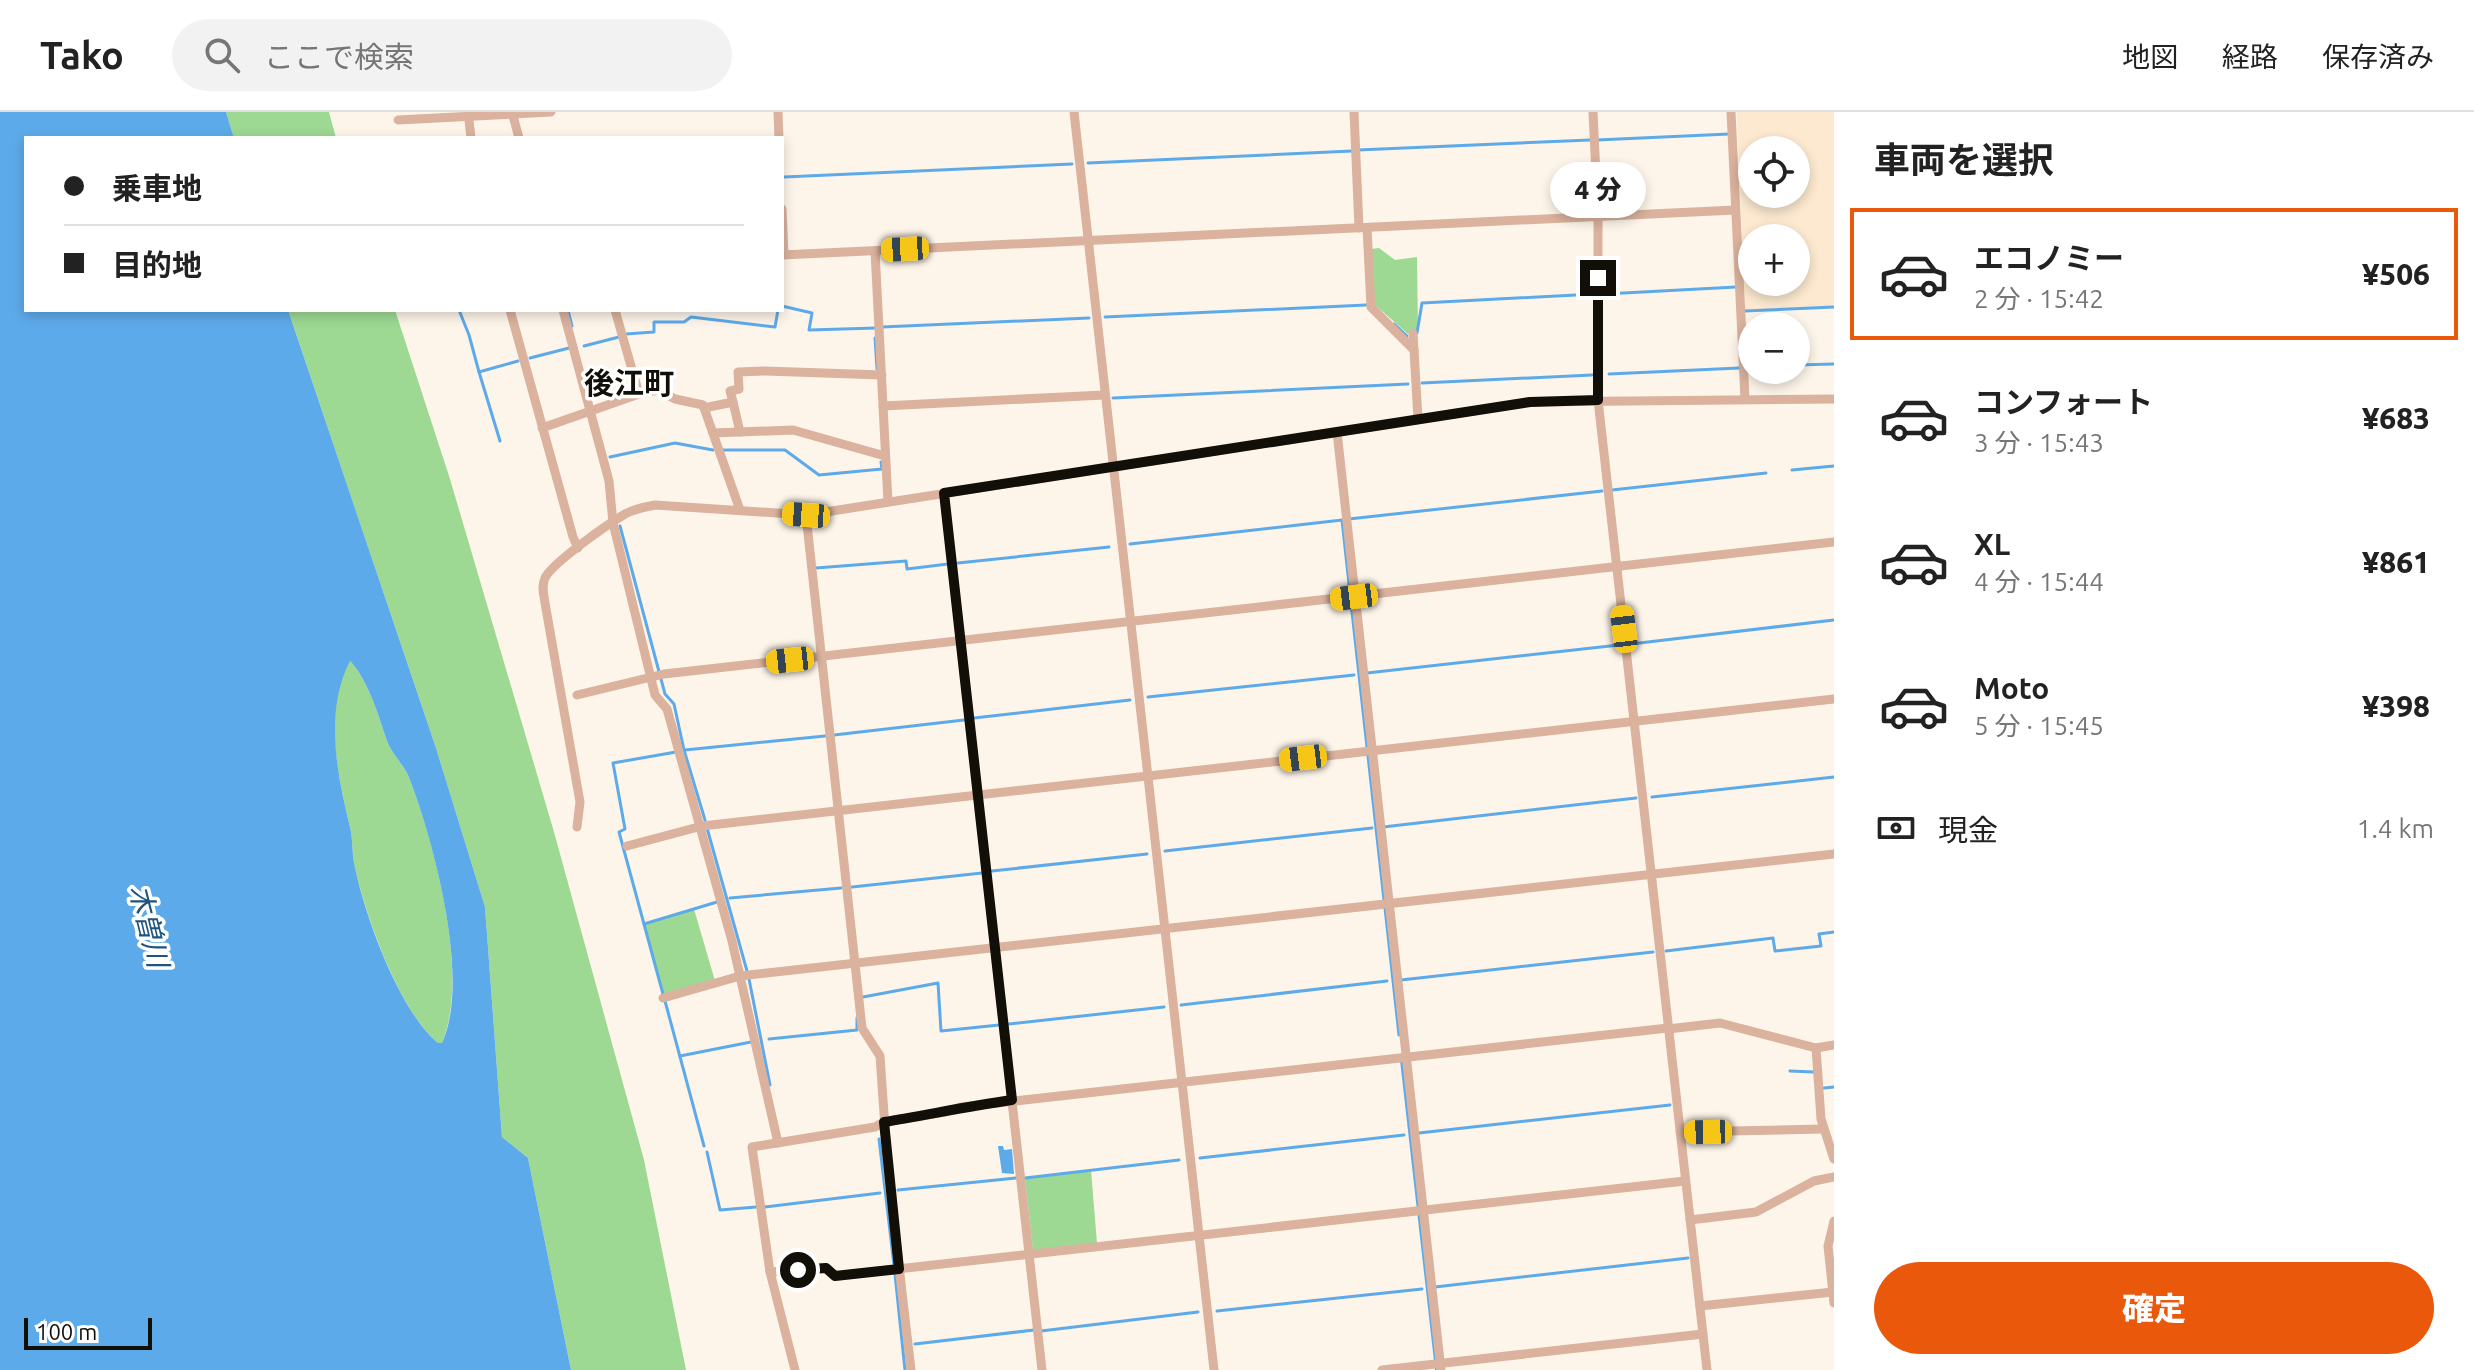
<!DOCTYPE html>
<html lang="ja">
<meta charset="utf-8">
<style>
body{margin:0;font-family:Ubuntu,"Noto Sans JP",sans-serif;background:#f2f2f2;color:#222;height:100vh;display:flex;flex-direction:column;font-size:30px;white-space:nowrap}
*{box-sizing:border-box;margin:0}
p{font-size:26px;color:#767676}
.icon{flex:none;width:44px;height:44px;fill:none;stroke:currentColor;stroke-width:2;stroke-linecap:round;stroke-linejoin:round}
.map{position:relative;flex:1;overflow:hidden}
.sheet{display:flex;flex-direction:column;background:#fff;width:640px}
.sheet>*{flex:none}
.banner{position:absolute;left:24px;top:24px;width:760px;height:176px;border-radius:0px;box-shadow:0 4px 12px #0003;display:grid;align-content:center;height:176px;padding:0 40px;background:#fff}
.buttons{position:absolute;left:1738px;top:24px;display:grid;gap:16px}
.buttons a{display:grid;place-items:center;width:72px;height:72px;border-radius:50%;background:#fff;box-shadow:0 4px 12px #0003;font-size:40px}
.scale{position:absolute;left:24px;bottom:20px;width:128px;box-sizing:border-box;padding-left:8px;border:4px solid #120e08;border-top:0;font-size:22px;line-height:28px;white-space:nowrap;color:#120e08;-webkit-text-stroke:6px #fff;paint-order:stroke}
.end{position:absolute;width:36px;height:36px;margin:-18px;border:10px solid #120e08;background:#fff;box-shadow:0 0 0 4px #fff}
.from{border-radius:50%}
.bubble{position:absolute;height:56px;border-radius:28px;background:#fff;box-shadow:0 4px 12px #0003;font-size:26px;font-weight:800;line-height:56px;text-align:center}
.car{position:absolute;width:24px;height:48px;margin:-24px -12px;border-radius:10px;box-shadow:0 0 6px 2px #0007;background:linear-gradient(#f5c518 24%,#345 0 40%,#f5c518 0 76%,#345 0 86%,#f5c518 0)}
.banner b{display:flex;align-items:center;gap:28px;height:76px;font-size:30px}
.banner b+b{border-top:2px solid #e0e0e0}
.banner i{width:20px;height:20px;background:#222}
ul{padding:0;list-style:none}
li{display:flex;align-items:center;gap:24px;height:132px;margin:0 16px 12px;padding:0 24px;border:4px solid transparent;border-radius:0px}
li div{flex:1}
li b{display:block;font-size:30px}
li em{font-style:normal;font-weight:800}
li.current{border-color:#ea580c}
li>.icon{width:72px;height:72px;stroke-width:1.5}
h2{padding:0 40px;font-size:36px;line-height:96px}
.pay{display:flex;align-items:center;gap:20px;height:88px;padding:0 40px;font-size:30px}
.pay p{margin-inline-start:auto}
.action{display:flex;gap:16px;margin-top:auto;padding:16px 40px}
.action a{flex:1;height:92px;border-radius:48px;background:#ea580c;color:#fff;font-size:32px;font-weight:800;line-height:92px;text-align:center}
header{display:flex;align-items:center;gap:48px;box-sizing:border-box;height:112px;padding:0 40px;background:#fff;border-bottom:2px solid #e0e0e0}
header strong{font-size:38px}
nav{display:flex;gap:44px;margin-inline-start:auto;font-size:28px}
.search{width:560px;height:72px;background:#f2f2f2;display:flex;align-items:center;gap:20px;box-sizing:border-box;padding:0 28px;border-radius:44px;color:#767676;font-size:30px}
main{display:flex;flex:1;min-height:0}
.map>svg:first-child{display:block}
.built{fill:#fce9d0;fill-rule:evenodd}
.green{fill:#9dd993}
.water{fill:#5daaea;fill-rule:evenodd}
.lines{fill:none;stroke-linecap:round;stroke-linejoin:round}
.stream{stroke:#5daaea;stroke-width:3}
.minor{stroke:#dab29e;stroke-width:9}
.route{stroke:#120e08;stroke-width:10}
.labels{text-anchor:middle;stroke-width:7;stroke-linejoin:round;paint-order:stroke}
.water-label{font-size:28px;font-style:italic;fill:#1e547f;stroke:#fff}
.quarter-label{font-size:30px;font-weight:bold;fill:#120e08;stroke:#fff}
</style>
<header>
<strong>Tako</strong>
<div class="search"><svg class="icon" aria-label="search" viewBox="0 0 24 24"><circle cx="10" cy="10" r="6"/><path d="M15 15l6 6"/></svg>ここで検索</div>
<nav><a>地図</a><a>経路</a><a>保存済み</a></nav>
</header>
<main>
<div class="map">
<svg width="1834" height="1258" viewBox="0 0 1834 1258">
<rect width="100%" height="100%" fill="#fef5ea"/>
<!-- built -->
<path class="built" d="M1737,0H1834V194L1745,198ZM1752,38H1796V82H1752ZM1752,126H1796V170H1752Z"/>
<!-- green -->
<g class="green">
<path d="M226,0H329L336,26H234Z"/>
<path d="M1379,136L1395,148L1417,145L1418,219L1412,217L1408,222L1374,192L1371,137Z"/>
<path d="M288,198H395L450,367L554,720L644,1048L686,1258H571L528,1046L502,1025L485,795L436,636Z"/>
<path d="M350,549C368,568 378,602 386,626C390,641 405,653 410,668C435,734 470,864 442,931H438C399,899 365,802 354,752C352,740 353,727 350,715C339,669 321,592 350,549Z"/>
<path d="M694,797L715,869L663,882L644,812Z"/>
<path d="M1091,1058L1097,1131L1033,1138L1025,1066Z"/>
</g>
<!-- water -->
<g class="water">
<path d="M0,0H226L234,26H26V198H288L436,636L485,795L502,1025L528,1046L571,1258H0ZM350,549C368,568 378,602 386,626C390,641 405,653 410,668C434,731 471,868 442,931H438C399,899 364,802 354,751C352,740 353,727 350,715C337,662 324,599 350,549Z"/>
<path d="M1400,948H1403L1438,1258H1435Z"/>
<path d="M998,1034H1003L1004,1038L1012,1037L1014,1062L1002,1061Z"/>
</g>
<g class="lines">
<!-- stream -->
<g class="stream">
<path d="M1597,28L1729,22"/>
<path d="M1358,38L1590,28"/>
<path d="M1088,51L1352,39"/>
<path d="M784,65L1072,52"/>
<path d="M1605,182L1736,175"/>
<path d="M782,194L812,201L809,218L876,216"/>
<path d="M459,198L469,223L479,260"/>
<path d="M568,198L572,214"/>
<path d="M1745,199L1834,195"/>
<path d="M1105,205L1366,193"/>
<path d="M1394,212L1407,224"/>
<path d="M882,215L1089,206"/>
<path d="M1417,221L1422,191L1594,182"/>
<path d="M626,222L654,220V210H684L691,205L775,215L778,198"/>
<path d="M875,226L877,257"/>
<path d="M584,234L619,225"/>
<path d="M530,246L569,236"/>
<path d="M1796,253L1834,252"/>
<path d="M1609,262L1739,256"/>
<path d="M1422,271L1592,263"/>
<path d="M1113,286L1408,272"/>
<path d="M500,329L479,260L518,249"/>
<path d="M722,338H785L819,363L882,357L881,350"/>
<path d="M610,345L675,331L713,338"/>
<path d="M1792,358L1834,354"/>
<path d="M1612,378L1766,361"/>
<path d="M1349,407L1602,379"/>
<path d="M620,414L665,582L674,592L684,638L705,708"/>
<path d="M1130,432L1342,408L1350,481"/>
<path d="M958,451L1109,435"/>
<path d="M816,456L906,449L907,457L948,452"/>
<path d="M1351,491L1384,788"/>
<path d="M1631,532L1834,508"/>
<path d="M1367,561L1619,533"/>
<path d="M1148,585L1354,563"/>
<path d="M974,606L1130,588"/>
<path d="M834,623L964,608"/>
<path d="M685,638L825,624"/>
<path d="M1652,685L1834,665"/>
<path d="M1383,715L1636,686"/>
<path d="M707,716L747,859"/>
<path d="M1165,739L1372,716"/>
<path d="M992,759L1147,742"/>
<path d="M852,775L982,761"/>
<path d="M730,786L841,776"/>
<path d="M1385,796L1399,923"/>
<path d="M644,812L717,790"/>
<path d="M1666,839L1773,826L1775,839L1821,834L1819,822L1834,820"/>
<path d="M749,867L770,973"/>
<path d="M1401,868L1653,840"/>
<path d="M663,882L619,720L625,717L613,651L676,640"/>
<path d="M863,885L938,871L941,919L999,913"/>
<path d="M665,889L704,1034"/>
<path d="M1181,893L1387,869"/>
<path d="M1009,912L1164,895"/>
<path d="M769,927L857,918V906"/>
<path d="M680,944L751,930"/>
<path d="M1790,959L1814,960"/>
<path d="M1824,976L1834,975"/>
<path d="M1419,1021L1670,993"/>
<path d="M879,1027L894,1153"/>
<path d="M707,1040L720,1098L756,1095"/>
<path d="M1200,1046L1404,1023"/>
<path d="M1025,1066L1179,1048"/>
<path d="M898,1078L1016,1066"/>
<path d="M765,1095L880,1081"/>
<path d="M895,1162L905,1258"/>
<path d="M1435,1175L1688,1146"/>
<path d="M1217,1199L1422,1177"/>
<path d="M1041,1219L1198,1200"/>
<path d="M915,1232L1034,1218"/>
</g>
<!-- minor -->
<g class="minor">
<path d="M468,0L471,26"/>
<path d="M512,0L519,26"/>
<path d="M778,0L779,26"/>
<path d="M1074,0L1214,1258"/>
<path d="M1354,0L1359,116"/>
<path d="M1593,0L1598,105V288L1707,1258"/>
<path d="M1731,0L1745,287"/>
<path d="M398,8L551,0"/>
<path d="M782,97L784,143"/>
<path d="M1367,116L1371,195L1414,238L1418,307"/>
<path d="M875,139L888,390"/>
<path d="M782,143L1735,98"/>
<path d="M510,198L573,425L578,436"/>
<path d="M563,198L609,369L613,411L655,583L667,597L732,829L778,1031"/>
<path d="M615,198L639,282L658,278L675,287L703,293L740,398"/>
<path d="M1413,221L1414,238"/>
<path d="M733,290L740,320"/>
<path d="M883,294L1104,283"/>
<path d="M704,296L733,290L730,279L739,277L738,260L765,259L882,263"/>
<path d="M542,316L639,282"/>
<path d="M1337,320L1441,1258"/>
<path d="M713,321L793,318L885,344"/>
<path d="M944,381L1042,1258"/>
<path d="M806,403L862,916L880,944L888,1059L911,1258"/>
<path d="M577,583L664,562L1834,430"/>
<path d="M577,715L580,690L545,491C544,483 541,474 545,466C552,451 608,412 625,402C634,397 644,395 655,393L806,403L819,401L1530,290L1834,287"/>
<path d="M627,734L702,714L1834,587"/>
<path d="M663,886L740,864L1834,742"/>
<path d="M1668,917L1720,911L1816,936L1834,933"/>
<path d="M1816,936L1821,1007L1834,1047"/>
<path d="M1680,1020L1823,1017"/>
<path d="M1690,1108L1756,1100L1814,1069L1834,1065"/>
<path d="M1834,1109L1828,1134L1834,1191"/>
<path d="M770,1160L826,1156L835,1164L1685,1069"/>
<path d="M1700,1194L1833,1180"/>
<path d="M795,1258L770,1160L752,1035L875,1015L884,1010L945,1000L961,995L1668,916"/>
<path d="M1382,1258L1703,1222"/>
</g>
</g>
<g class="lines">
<!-- route -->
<path class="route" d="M798,1158L826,1156L835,1164L899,1157L884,1010C927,1003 969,994 1012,988L944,381L1530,290L1598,288V166"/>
</g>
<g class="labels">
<!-- water labels -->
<g class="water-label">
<text transform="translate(149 814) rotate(76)" y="10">木曽川</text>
</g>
<!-- quarter labels -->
<g class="quarter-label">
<text x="629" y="282">後江町</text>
</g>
</g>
</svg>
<div class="buttons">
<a><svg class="icon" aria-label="locate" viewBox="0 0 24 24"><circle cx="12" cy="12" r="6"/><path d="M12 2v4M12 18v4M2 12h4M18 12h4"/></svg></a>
<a>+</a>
<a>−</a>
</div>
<div class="scale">100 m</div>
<i class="end from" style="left:798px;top:1158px"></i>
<i class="end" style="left:1598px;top:166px"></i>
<div class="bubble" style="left:1550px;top:50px;width:96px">4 分</div>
<i class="car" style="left:905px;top:137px;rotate:267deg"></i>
<i class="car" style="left:806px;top:403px;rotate:274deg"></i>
<i class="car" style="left:1354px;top:485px;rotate:263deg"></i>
<i class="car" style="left:1624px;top:517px;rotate:353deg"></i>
<i class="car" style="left:790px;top:548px;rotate:264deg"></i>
<i class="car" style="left:1303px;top:646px;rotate:263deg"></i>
<i class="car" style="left:1708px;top:1020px;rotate:269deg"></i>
<div class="banner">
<b><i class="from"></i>乗車地</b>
<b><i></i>目的地</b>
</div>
</div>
<section class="sheet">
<h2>車両を選択</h2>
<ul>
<li class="current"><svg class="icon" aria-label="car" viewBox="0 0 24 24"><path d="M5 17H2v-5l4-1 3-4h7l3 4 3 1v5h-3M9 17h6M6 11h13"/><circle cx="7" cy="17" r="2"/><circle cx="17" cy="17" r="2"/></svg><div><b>エコノミー</b><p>2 分 · 15:42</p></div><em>¥506</em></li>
<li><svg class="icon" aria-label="car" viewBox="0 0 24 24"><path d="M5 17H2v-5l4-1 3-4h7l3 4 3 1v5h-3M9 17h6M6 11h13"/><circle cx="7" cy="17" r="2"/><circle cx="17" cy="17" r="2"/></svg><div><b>コンフォート</b><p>3 分 · 15:43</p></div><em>¥683</em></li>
<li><svg class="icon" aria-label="car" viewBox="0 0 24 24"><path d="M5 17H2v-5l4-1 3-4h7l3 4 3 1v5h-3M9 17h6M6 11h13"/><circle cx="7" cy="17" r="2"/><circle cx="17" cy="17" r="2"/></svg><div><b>XL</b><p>4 分 · 15:44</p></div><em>¥861</em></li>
<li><svg class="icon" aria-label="car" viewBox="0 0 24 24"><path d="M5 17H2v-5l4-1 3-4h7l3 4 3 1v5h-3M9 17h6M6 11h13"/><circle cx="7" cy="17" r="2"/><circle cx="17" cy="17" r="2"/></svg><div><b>Moto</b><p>5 分 · 15:45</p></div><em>¥398</em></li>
</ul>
<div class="pay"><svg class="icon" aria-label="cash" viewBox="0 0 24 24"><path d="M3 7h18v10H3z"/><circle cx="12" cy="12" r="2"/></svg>現金<p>1.4 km</p></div>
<div class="action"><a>確定</a></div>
</section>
</main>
